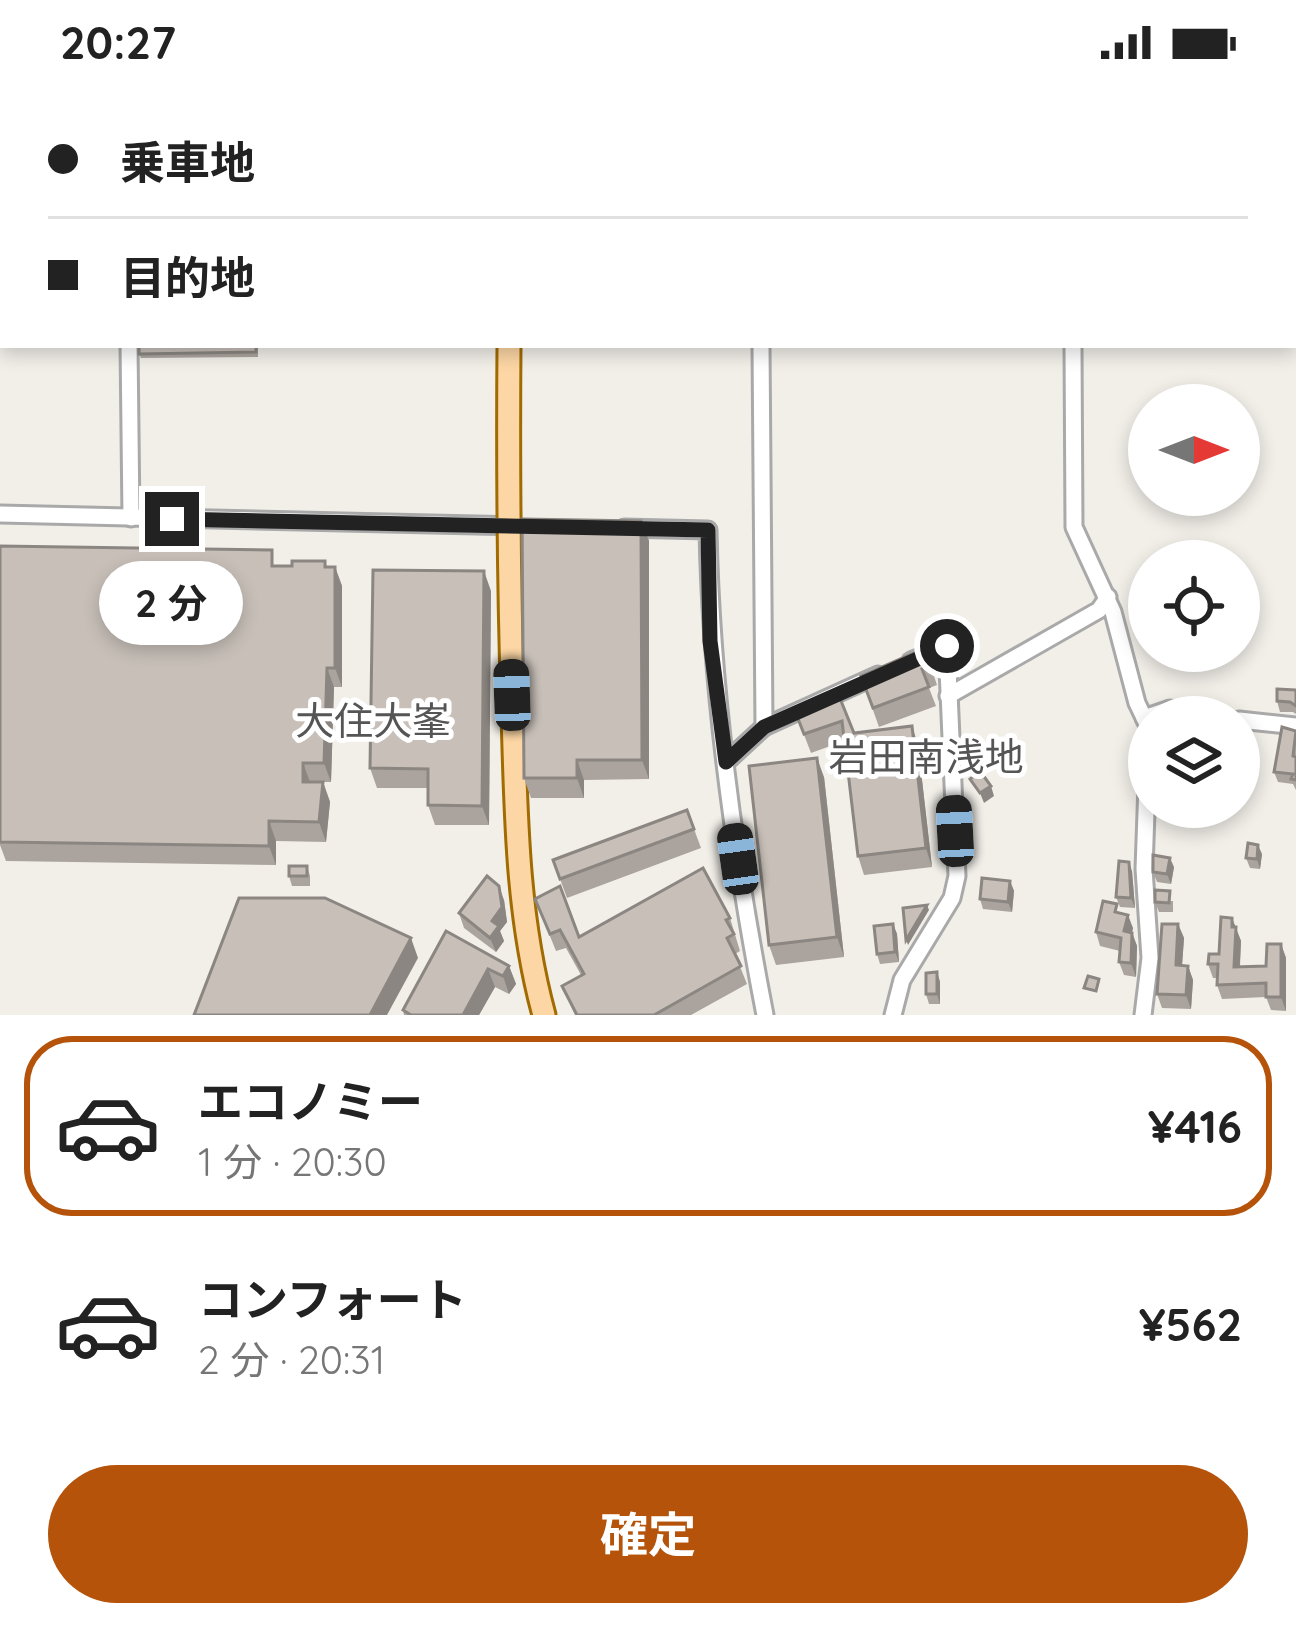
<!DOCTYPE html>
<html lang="ja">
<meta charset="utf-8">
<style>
body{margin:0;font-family:Quicksand,"Noto Sans JP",sans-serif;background:#f6f6f6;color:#222;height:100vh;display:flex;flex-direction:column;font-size:45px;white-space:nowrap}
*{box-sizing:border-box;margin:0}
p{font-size:39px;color:#767676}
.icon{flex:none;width:66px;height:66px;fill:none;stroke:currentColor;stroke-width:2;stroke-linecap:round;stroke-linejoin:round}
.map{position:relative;height:931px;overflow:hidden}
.sheet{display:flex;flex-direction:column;background:#fff;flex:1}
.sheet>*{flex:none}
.hud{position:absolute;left:0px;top:0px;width:1296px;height:264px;box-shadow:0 6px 18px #0003;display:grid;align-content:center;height:264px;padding:0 48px;background:#fff}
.needle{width:78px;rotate:90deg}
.buttons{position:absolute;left:1128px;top:300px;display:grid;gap:24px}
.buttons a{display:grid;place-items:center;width:132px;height:132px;border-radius:50%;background:#fff;box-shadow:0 6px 18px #0003;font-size:60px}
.end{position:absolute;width:54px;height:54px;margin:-27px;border:15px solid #222;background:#fff;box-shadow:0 0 0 6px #fff}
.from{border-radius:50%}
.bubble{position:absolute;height:84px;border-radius:42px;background:#fff;box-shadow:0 6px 18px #0003;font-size:39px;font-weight:700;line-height:84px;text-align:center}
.car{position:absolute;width:36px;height:72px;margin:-36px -18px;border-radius:15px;box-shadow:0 0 9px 3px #0007;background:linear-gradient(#222 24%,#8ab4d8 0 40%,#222 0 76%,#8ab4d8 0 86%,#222 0)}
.hud b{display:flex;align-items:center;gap:42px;height:114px;font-size:45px}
.hud b+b{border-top:3px solid #e0e0e0}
.hud i{width:30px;height:30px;background:#222}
ul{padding:21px 0 0;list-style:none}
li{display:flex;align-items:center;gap:36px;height:180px;margin:0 24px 18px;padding:0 24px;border:6px solid transparent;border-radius:48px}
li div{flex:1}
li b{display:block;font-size:45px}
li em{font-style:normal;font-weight:700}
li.current{border-color:#b45309}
li>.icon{width:108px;height:108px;stroke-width:1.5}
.action{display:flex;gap:24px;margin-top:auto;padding:24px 48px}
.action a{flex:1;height:138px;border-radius:72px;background:#b45309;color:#fff;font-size:48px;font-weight:700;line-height:138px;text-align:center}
.status{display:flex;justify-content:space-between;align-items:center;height:84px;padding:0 60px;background:#fff;direction:ltr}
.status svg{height:33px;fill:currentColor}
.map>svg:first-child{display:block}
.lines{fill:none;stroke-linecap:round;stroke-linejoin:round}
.river{stroke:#aad3df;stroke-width:21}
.minor-casing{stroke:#a9a9a9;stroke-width:21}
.major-casing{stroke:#a06b00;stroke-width:27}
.minor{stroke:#fff;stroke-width:15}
.major{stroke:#fcd6a4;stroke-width:21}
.wall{fill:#aba49e}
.shaded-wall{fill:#8b8681}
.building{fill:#c7bfb8;stroke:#8b8681;stroke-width:3}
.route{stroke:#222;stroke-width:15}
.labels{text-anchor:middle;stroke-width:10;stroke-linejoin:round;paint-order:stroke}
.neighbourhood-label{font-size:39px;fill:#555;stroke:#fff}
</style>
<div class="status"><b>20:27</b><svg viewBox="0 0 49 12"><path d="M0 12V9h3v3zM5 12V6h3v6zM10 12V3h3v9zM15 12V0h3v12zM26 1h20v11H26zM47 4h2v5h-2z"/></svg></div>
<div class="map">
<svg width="1296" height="931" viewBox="0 0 1296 931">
<rect width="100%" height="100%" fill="#f2efe9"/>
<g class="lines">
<!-- river -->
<g class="river">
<path d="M33,3L37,0"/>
<path d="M0,34L3,31"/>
</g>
<!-- minor casing -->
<g class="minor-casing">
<g id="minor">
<path d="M127,0V3"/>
<path d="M760,0V3"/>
<path d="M1071,0V3"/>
<path d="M0,136H3"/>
<path d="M129,261L131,434"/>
<path d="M761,261L764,643"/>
<path d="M1073,261L1074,443L1113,528L1137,619L1149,644L1144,785L1150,874L1143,931"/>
<path d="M0,430L516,442"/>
<path d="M624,444L708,446C711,608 734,771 765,931"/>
<path d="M948,612L1099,526L1108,513"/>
<path d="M1144,634L1170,625L1218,633"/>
<path d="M1239,636L1296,642"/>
<path d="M726,678L764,643L878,591"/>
<path d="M893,931L902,896L952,814L957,792L947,562L911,577"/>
</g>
</g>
<!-- major casing -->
<g class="major-casing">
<g id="major">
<path d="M512,3V0"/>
<path d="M509,261C508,384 509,507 513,630C516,732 517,832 544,931"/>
</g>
</g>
<!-- minor -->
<use href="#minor" class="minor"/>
<!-- major -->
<use href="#major" class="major"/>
</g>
<!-- wall -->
<g class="wall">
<rect x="1293" y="123" width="3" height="79"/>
<path d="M258,261V273L141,274L139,270Z"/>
<path d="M641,437L649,457V695L584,696V714H531L524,694Z"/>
<path d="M0,462L278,482H292L325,477L327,483H335L342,502V603H334L331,698H310H323L330,718L326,758L276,757V781L6,777L0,761Z"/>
<path d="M491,507L489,741H435L428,721V704H377L370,684Z"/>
<path d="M931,583L937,601L929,604L936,622L879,643L861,592Z"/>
<path d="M1296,606V630L1293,628H1280L1277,617Z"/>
<path d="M837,607L854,649L918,661L932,783L864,791L858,772L844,657L811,669L795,627Z"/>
<path d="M1296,647V706L1293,700L1278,698L1274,688Z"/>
<path d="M824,693L844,873L776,881L769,861Z"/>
<path d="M687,726L701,764L567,814L553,776Z"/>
<path d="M1262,770L1260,785L1250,784L1246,774Z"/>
<path d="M307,782L310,792V802H292L289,792Z"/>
<path d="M1174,783L1171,800L1157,798L1153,788Z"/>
<path d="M1132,787L1135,824L1120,823L1116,813Z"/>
<path d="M1010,797L1014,807L1012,828L983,825L980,815Z"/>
<path d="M535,815L579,853L730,834L740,867L735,870L747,900L691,931H575L562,902L581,891L566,864L556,867Z"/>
<path d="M504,816L507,838L500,847L504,857L496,868L464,844L459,829Z"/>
<path d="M1173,817V828H1159L1155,818Z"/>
<path d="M1120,829L1133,844L1132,848L1137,862L1136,893L1124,891L1119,878L1120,867L1100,862L1096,848Z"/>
<path d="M1232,834L1241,857L1240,883L1266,882L1281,860L1286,874V927L1271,926L1266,913L1222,915L1217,901V894H1213L1208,880L1219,870Z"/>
<path d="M893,840L897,850L899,878L880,880L877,870Z"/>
<path d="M1178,840L1184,854L1182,882H1188L1193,896L1191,925L1162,924L1157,910Z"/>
<path d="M446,847L509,882L516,900L509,910L495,903L479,931H404L403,926Z"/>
<path d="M937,888L940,898V920H929L926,910Z"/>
</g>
<!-- shaded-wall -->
<g class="shaded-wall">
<path d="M641,437L649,457V695L642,676Z"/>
<path d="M335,483L342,502V603L335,584Z"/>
<path d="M484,487L491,507L489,741L482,722Z"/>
<path d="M327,584L334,603L331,698L324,679Z"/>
<path d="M912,642L918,661L932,783L926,764Z"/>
<path d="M817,674L824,693L844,873L837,853Z"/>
<path d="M577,676L584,696V714L577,694Z"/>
<path d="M303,679L310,698H303Z"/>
<path d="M323,698L330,718L326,758L319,738Z"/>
<path d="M991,702L994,712L984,719L980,709Z"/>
<path d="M269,737L276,757V781L269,762Z"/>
<path d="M1258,761L1262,770L1260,785L1257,775Z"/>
<path d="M1170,774L1174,783L1171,800L1167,790Z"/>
<path d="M1129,778L1132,787L1135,824L1131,814Z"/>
<path d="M1010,797L1014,807L1012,828L1008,818Z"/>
<path d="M499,802L504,816L507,838L500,847L504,857L496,868L490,854Z"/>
<path d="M927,821L929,826L908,861L906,856Z"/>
<path d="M1128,831L1133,844L1129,860L1124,847Z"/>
<path d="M1232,834L1241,857L1239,896L1234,883Z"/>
<path d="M893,840L897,850L899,878L895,868Z"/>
<path d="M1178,840L1184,854L1181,895L1176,881Z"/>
<path d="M1132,849L1137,862L1136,893L1131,879Z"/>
<path d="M411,854L418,874L387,931H370Z"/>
<path d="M1281,860L1286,874V927L1281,913Z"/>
<path d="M509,882L516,900L509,910L503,892Z"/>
<path d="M1188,882L1193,896L1191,925L1186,911Z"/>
<path d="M488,885L495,903L479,931H463Z"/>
<path d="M937,888L940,898V920L937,910Z"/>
</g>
<!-- building -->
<g class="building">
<rect x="1293" y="123" width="3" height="59"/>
<rect x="0" y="144" width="3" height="24"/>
<path d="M139,261H256V268L139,270Z"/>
<path d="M522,435L641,437L642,676H577V694H524Z"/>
<path d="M0,462L272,466V482H292V477H325V483H335V584H327L324,679H303V698H323L319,738L269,737V762L0,758Z"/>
<path d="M373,486L484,487L482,722L428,721V685L370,684Z"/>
<path d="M925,564L930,583L922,585L929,603L873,624L861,592Z"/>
<path d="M1277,605L1296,606V622L1290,618L1277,617Z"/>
<path d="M837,607L854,649L912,642L926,764L858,772L842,637L804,650L795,627Z"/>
<path d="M1282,643L1296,647L1293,672L1296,673V696L1291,695L1293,690L1274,688Z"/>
<path d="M817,674L837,853L769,861L749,682Z"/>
<path d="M980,687L991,702L980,709L970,695Z"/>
<path d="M687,726L694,745L560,795L553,776Z"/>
<path d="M1248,759L1258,761L1257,775L1246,774Z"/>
<path d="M1153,771L1170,774L1167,790L1153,788Z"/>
<path d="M1119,777L1129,778L1131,814L1116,813Z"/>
<rect x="289" y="782" width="18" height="10"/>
<path d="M703,784L730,834L726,836L734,850L727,854L741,882L654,931H577L562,902L584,890L560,846L550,850L535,815L560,802L579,853Z"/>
<path d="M487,792L499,802L502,823L492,837L499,842L490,854L459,829Z"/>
<path d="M982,794L1010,797L1008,818L980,815Z"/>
<path d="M1155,806L1170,807L1169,819L1155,818Z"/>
<path d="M239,814H325L411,854L370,931H194Z"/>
<path d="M1103,817L1117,820L1115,828L1128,831L1124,847L1132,849L1131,879L1119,878L1121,854L1096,848Z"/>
<path d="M927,821L906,856L903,824Z"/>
<path d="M1221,833L1232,834V843H1236L1234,883L1266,882L1267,860H1281V913H1266V899L1217,901L1218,880H1208L1209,870H1219Z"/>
<path d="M893,840L895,868L877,870L874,842Z"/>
<path d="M1162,840H1178L1176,881L1188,882L1186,911L1157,910Z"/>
<path d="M446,847L509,882L503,892L488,885L463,931H411L403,926Z"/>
<path d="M937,888V910H926V889Z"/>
<path d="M1088,892L1099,895L1096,907L1084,904Z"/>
</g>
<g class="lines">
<!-- route -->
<path class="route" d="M172,435L708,446L710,557L726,678L764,643L947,562"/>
</g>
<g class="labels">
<!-- neighbourhood labels -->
<g class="neighbourhood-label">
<text x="373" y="651">大住大峯</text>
<text x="926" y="687">岩田南浅地</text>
</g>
</g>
</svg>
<div class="buttons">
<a><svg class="needle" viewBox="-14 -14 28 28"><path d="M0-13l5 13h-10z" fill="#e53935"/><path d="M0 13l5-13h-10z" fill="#767676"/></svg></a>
<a><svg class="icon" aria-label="locate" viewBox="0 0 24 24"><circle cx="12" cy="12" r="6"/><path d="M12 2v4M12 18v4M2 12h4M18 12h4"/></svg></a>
<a><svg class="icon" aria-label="layers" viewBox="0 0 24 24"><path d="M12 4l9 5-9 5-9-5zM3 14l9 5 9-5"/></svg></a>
</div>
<i class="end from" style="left:947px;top:562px"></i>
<i class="end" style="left:172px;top:435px"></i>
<div class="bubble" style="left:99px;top:477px;width:144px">2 分</div>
<i class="car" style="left:512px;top:611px;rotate:358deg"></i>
<i class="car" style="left:955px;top:747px;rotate:357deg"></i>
<i class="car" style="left:738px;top:775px;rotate:352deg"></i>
<div class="hud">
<b><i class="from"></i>乗車地</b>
<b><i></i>目的地</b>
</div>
</div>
<section class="sheet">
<ul>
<li class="current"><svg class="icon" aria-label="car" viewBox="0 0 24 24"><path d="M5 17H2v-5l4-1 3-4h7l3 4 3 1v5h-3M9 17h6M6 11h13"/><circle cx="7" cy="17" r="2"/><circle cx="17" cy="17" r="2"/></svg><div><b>エコノミー</b><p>1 分 · 20:30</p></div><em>¥416</em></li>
<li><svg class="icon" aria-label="car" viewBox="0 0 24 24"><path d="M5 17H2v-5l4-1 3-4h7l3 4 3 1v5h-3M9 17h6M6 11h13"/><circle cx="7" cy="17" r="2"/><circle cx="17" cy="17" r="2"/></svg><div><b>コンフォート</b><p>2 分 · 20:31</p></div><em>¥562</em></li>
</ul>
<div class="action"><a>確定</a></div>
</section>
